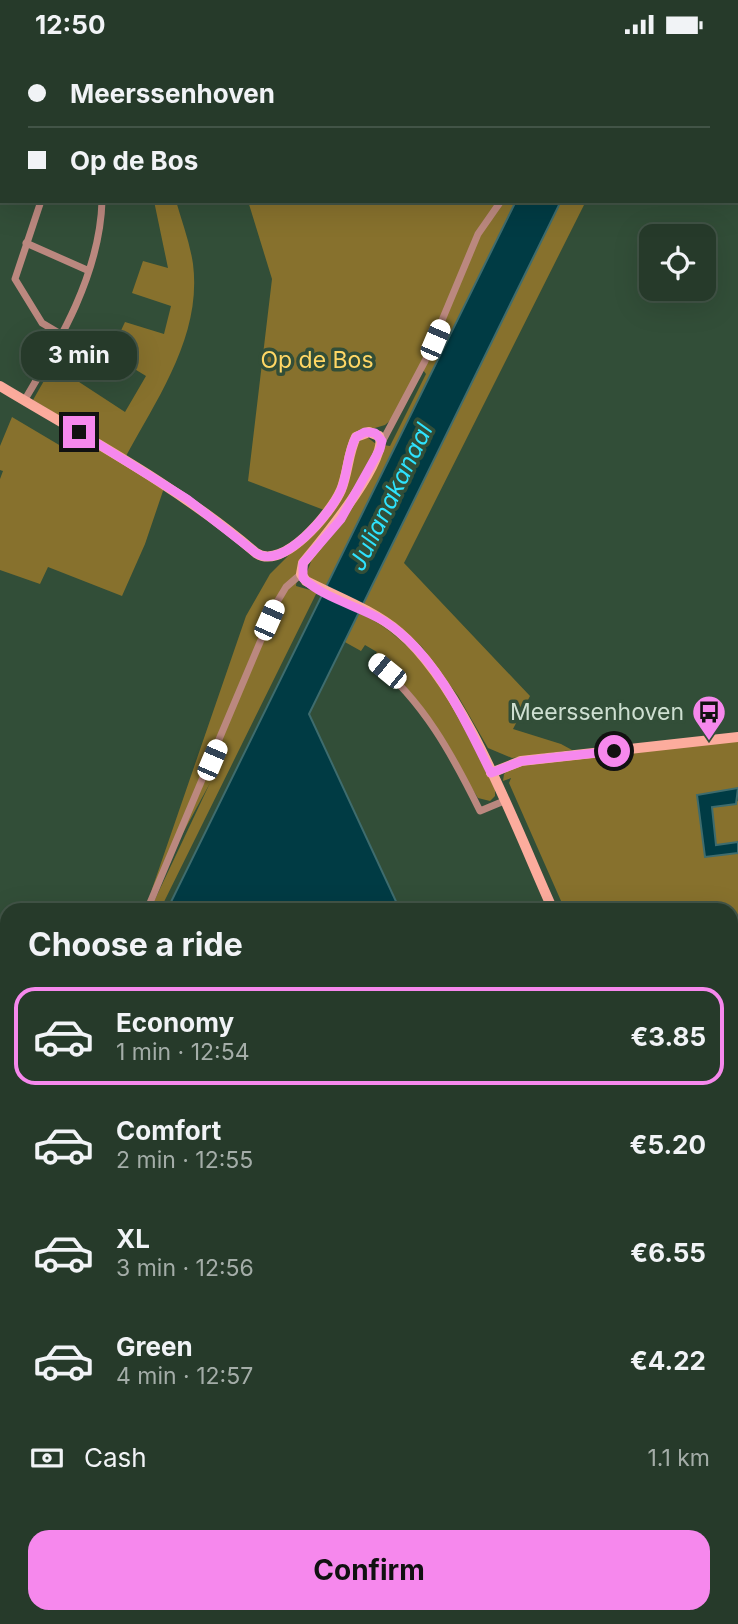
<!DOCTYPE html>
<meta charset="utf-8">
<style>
body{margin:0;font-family:Inter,sans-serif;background:#2e4132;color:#f1f3f6;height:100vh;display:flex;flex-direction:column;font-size:26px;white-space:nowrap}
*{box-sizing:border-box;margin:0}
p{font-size:23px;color:#a4ada8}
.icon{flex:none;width:38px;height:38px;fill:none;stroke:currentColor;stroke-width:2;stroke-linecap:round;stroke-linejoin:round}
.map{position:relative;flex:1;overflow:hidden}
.panel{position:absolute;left:0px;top:854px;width:738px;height:721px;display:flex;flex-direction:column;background:#263a2a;border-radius:21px 21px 0 0;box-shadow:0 7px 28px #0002,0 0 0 2px #425447}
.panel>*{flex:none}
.banner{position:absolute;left:0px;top:0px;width:738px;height:154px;box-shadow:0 7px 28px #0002,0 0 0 2px #425447;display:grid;align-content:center;height:154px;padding:0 28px;background:#263a2a}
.controls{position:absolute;left:639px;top:175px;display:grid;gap:14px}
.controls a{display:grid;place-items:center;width:77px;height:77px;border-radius:14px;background:#263a2a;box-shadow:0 7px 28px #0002,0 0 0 2px #425447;font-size:35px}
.end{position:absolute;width:32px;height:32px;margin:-16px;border:9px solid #f688ed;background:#111;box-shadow:0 0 0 4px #111}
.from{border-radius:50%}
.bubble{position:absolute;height:49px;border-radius:21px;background:#263a2a;box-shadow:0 7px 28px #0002,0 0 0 2px #425447;font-size:23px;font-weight:700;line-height:49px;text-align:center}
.car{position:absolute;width:21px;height:42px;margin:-21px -10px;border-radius:9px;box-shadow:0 0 5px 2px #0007;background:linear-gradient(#fff 24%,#345 0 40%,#fff 0 76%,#345 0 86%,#fff 0)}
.banner b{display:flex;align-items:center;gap:24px;height:66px;font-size:26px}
.banner b+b{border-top:2px solid #425447}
.banner i{width:18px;height:18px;background:#f1f3f6}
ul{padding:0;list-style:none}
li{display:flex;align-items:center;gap:21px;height:98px;margin:0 14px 10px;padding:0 14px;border:4px solid transparent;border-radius:21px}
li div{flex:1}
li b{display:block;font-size:26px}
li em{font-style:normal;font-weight:700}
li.on{border-color:#f688ed}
li>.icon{width:63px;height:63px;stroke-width:1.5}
h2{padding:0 28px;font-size:32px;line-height:84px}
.pay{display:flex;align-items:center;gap:18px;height:77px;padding:0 28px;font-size:26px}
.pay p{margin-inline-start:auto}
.button{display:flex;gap:14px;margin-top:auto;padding:14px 28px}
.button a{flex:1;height:80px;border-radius:21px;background:#f688ed;color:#111;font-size:28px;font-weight:700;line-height:80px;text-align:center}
.status{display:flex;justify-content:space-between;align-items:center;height:49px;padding:0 35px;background:#263a2a;direction:ltr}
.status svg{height:19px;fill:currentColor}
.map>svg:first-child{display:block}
.green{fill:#87712d}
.water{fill:#003b44;stroke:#3e6c6e;stroke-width:2}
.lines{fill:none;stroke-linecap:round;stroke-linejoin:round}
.stream{stroke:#3e6c6e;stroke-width:2}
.street{stroke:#bb887f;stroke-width:7}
.secondary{stroke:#fcac9d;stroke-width:10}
.rail{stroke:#abbfaf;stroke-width:2;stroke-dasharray:14 7;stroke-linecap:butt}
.route{stroke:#f688ed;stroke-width:9}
.labels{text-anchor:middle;stroke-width:7;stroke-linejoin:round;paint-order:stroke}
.park-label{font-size:23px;fill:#ffd765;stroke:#324e38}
.poi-label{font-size:23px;fill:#cedfd1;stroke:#324e38;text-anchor:end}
.water-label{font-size:24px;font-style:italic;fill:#2ee3fe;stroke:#324e38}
</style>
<div class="status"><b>12:50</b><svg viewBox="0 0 49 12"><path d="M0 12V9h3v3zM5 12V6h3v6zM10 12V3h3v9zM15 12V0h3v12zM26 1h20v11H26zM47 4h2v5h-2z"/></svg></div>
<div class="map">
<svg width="738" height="1575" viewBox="0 0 738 1575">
<rect width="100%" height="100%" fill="#324e38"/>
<!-- green -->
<g class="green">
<path d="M0,0H523L528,2H2V29Z"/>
<path d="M154,152H176C182,173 190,194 193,215C202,286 158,348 126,407L33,351L53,316L125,363L146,327L110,305L125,273L164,285L171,257L132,244L143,212L168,219Z"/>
<path d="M248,152H516L327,538L305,528L312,510L329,490C306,500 299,513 296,537L317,543L160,861H150L210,734L151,843L246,567L270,525L331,464L357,394L367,388L376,395L390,397L426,325L420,317L393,369L385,376L361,383L336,444L324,461L248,432L272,230Z"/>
<path d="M561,152H586L404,514L530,647L513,680L561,695L572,701L512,709L488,699L458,647L422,598L398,576L362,555Z"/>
<path d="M12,368L71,403L79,388L164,439L145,495L122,547L48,518L40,535L0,521V430L3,422L0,421V397Z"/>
<path d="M358,563C428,596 464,672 495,740V747L490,752L478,749C444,696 426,648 374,608L377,603L365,596L361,602L343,592Z"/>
<path d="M738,689V739L697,746L705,807L738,804V1127H732V861H565L509,734L511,729L503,732L504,725L514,717Z"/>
<path d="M738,752V793L716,796L712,758Z"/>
</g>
<!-- water -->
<g class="water">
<path d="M516,152H561L309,665L400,861H167Z"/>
<path d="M738,739L736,755L712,758L716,796L738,793V804L705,808L697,746Z"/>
<path d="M7,1153V1299L0,1309V1168Z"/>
<path d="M413,1568H468L465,1575H410Z"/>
</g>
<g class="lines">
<!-- stream -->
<path class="stream" d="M0,968L7,971"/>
<!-- street -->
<g class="street">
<path d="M578,0V2"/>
<path d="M0,73L2,72"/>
<path d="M41,152L15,230L42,274L64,287"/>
<path d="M26,194L87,221"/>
<path d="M24,352C60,292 100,224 102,152"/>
<path d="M381,395L425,312L478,185L501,152"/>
<path d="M374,612C423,652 452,705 480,762L504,752"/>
<path d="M147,861L277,553L286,538L301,525"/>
<path d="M18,1575L21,1568"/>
</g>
<!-- secondary -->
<g class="secondary">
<path d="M0,337C88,390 178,437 256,504C283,522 331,464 341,441C348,424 348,404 356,388L369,383L379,387C391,408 318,496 303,514L301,525L306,532C337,548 373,561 399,583C465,638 517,782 553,861"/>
<path d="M491,724L521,712L738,688"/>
<path d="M732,1258L738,1272"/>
</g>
<!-- rail -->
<g class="rail">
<path d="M732,1279L738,1294"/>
<path d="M522,1568L536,1575"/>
<path d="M8,1575L12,1568"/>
</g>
</g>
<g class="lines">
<!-- route -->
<path class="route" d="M79,383L187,450L256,504C283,522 331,464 341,441C348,424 347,404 356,388L365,383L375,384L382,392L380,400L341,470L303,514V529C323,549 359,557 384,572C435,604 465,671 491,724L522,712L614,702"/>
</g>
<!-- icons -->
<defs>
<g id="bus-pin" transform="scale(1.75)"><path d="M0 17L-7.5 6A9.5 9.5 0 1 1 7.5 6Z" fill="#f688ed" stroke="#324e38"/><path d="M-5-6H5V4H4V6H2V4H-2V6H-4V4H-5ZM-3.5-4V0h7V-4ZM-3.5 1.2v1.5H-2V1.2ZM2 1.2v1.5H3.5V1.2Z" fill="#111"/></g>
</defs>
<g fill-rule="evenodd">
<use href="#bus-pin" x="709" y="663"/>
</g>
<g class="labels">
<!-- park labels -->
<g class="park-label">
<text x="317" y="319">Op de Bos</text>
</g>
<!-- poi labels -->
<g class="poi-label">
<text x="684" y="671">Meerssenhoven</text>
</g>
<!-- water labels -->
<g class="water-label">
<text transform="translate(391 448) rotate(-64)" y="8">Julianakanaal</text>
</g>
</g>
</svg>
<div class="controls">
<a><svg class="icon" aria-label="locate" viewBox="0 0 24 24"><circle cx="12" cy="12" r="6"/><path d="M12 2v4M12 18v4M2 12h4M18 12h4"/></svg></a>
</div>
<i class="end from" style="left:614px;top:702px"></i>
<i class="end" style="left:79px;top:383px"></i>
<div class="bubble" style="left:21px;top:282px;width:116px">3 min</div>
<i class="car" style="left:435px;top:291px;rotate:23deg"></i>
<i class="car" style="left:269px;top:571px;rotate:24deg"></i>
<i class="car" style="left:387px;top:622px;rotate:309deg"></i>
<i class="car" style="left:212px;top:711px;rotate:23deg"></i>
<div class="banner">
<b><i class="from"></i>Meerssenhoven</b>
<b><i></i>Op de Bos</b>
</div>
<section class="panel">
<h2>Choose a ride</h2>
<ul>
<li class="on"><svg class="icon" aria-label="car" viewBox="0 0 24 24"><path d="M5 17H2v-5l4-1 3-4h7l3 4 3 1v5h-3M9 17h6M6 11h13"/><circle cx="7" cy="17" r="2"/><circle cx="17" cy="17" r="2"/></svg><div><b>Economy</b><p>1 min · 12:54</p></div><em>€3.85</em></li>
<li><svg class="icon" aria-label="car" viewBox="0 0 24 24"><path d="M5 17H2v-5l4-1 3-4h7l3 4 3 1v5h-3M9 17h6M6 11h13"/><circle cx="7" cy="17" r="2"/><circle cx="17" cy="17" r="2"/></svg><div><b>Comfort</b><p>2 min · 12:55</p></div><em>€5.20</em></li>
<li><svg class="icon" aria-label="car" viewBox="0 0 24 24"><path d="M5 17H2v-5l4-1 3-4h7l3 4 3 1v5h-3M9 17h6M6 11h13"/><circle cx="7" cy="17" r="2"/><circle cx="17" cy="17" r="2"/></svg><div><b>XL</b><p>3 min · 12:56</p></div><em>€6.55</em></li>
<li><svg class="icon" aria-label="car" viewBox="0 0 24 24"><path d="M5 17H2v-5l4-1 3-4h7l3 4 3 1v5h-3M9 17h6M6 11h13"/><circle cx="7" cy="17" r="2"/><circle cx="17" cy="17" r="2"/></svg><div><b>Green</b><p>4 min · 12:57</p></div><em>€4.22</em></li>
</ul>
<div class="pay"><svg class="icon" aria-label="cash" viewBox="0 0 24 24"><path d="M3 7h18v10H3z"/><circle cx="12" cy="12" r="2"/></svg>Cash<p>1.1 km</p></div>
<div class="button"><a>Confirm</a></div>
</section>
</div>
